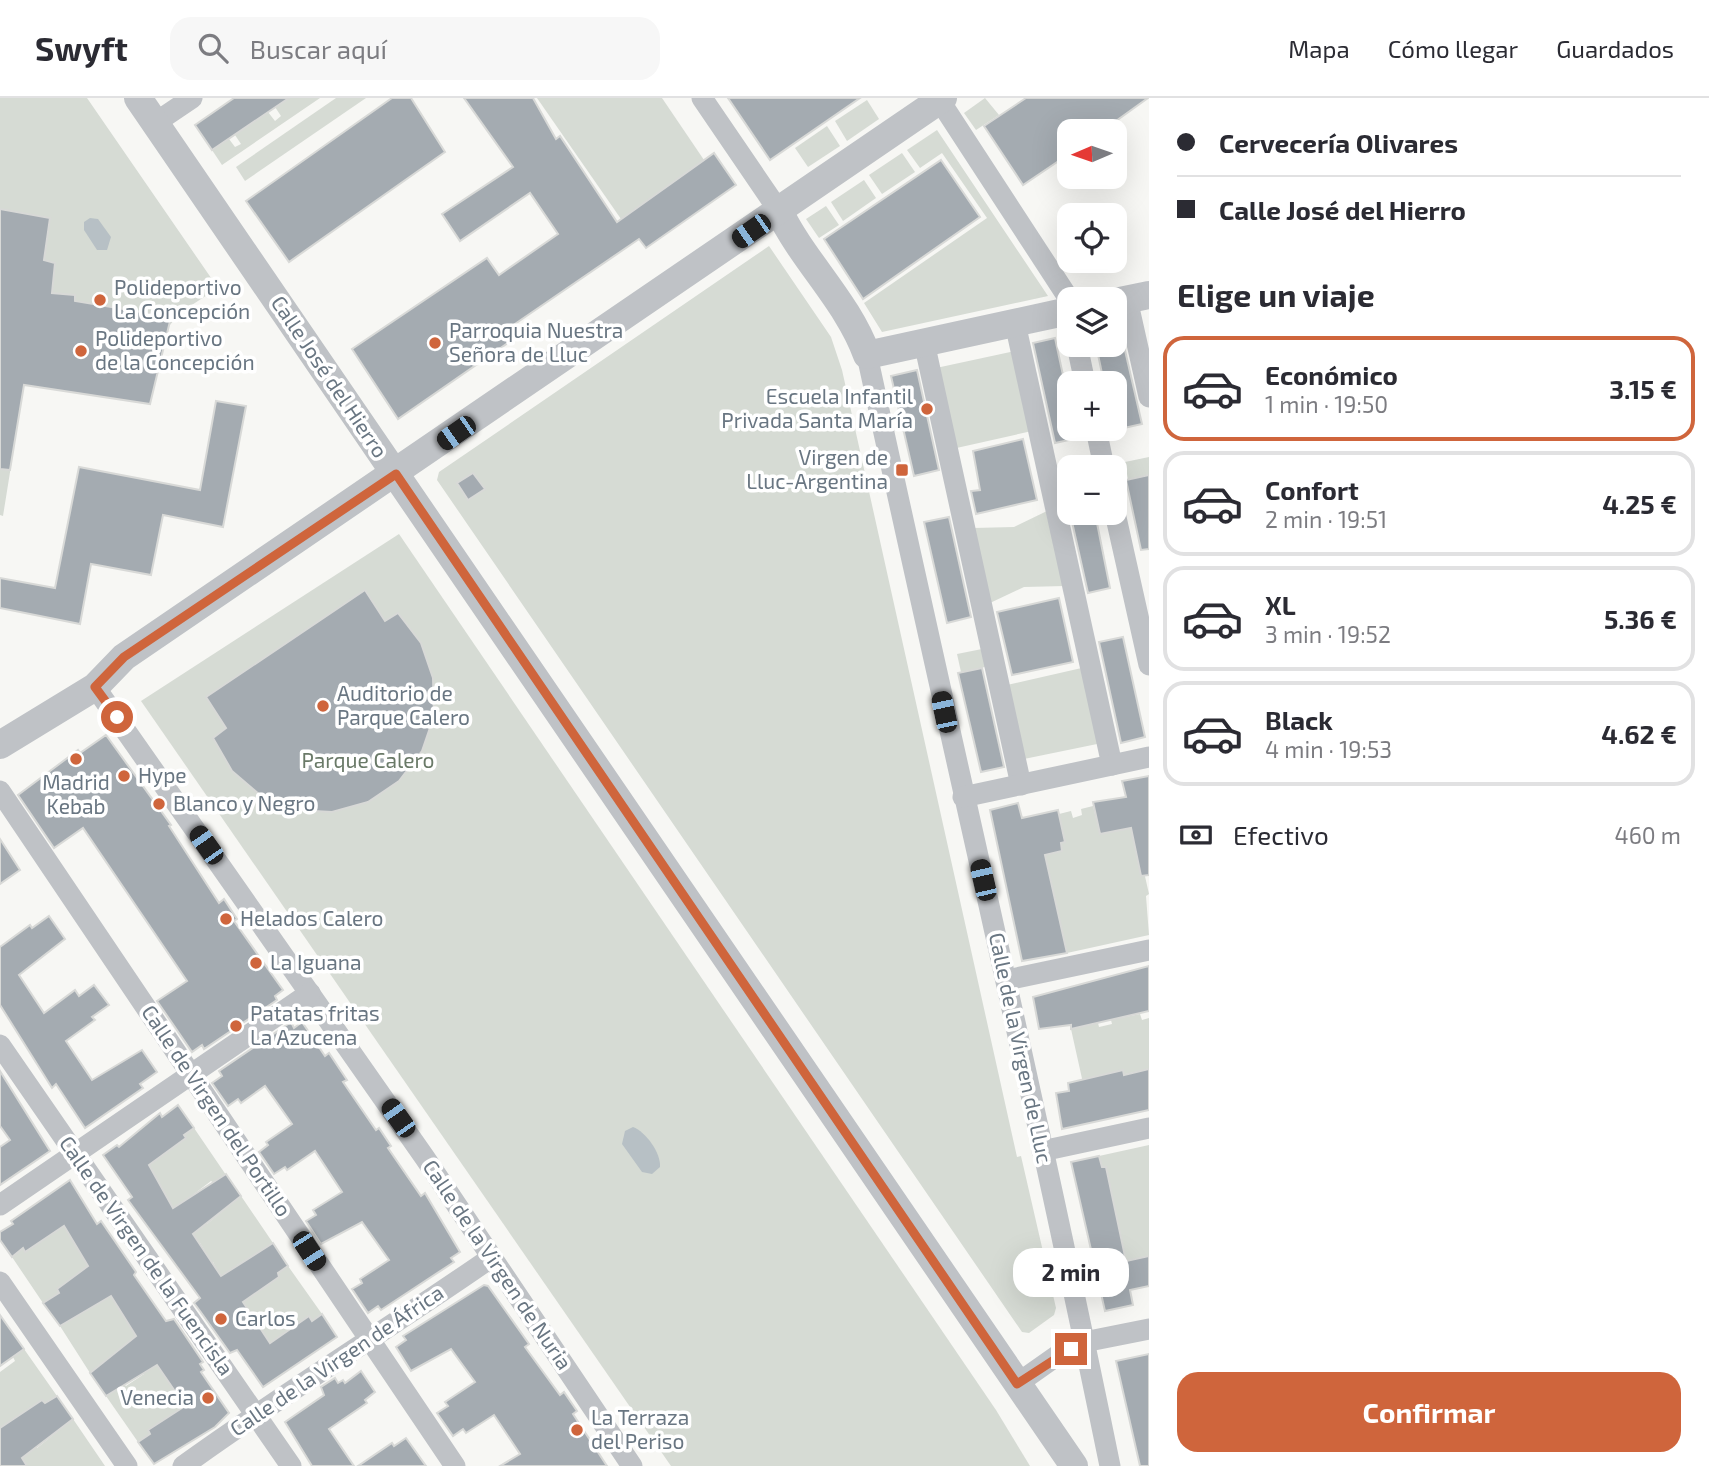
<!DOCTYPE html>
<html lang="es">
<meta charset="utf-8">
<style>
body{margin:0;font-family:"Exo 2",sans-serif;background:#f7f7f7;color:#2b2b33;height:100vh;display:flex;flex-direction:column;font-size:26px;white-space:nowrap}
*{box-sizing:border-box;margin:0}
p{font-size:23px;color:#7c7c81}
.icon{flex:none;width:38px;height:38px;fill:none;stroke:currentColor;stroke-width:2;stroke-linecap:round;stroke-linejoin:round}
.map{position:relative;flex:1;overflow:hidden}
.sheet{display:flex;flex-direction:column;background:#fff;width:560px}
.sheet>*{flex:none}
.top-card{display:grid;align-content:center;height:154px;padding:0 28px;background:#fff}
.needle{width:46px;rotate:268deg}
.fabs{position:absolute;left:1057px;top:21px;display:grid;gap:14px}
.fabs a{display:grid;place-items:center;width:70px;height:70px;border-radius:14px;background:#fff;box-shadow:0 7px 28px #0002;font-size:35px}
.end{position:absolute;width:32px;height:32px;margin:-16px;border:9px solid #cf653c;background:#fff;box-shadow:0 0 0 4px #fff}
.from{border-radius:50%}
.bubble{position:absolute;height:49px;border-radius:21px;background:#fff;box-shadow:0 7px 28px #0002;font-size:23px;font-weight:700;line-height:49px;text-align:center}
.car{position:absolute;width:21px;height:42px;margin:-21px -10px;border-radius:9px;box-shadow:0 0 5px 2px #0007;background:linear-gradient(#222 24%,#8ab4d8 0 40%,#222 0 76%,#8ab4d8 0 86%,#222 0)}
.top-card b{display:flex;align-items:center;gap:24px;height:66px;font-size:26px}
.top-card b+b{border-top:2px solid #e1e1e2}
.top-card i{width:18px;height:18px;background:#2b2b33}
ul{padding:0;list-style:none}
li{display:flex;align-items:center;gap:21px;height:105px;margin:0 14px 10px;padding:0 14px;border:4px solid #e1e1e2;border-radius:21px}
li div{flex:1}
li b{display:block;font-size:26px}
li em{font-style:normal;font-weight:700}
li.selected{border-color:#cf653c}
li>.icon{width:63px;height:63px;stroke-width:1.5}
h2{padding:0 28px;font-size:32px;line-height:84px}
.pay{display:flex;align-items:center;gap:18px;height:77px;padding:0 28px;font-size:26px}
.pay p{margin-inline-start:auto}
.button{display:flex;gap:14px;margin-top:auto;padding:14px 28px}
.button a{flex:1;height:80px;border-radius:21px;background:#cf653c;color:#fff;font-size:28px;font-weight:700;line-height:80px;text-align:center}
header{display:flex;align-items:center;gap:42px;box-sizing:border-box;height:98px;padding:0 35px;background:#fff;border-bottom:2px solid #e1e1e2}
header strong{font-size:33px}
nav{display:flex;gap:38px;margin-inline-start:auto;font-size:24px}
.search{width:490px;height:63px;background:#f7f7f7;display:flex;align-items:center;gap:18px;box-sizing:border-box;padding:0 24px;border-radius:21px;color:#7c7c81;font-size:26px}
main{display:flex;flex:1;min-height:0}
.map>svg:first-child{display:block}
.green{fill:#d6dbd4}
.water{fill:#b7c0c5}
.building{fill:#a4abb1;stroke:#d8d9d7;stroke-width:2}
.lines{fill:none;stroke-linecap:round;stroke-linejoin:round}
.minor{stroke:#bfc2c6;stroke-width:21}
.tertiary{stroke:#bfc2c6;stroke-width:28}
.route{stroke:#cf653c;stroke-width:9}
.poi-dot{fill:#cf653c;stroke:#fff;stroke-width:2.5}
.labels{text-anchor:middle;stroke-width:7;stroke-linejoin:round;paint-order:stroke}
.poi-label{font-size:21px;fill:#697682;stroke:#fff;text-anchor:start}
.street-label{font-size:21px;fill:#697682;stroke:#fff}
.park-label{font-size:21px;fill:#6a7a68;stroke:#fff}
</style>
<header>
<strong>Swyft</strong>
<div class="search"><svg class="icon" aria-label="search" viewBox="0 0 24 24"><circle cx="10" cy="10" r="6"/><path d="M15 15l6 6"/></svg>Buscar aquí</div>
<nav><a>Mapa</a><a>Cómo llegar</a><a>Guardados</a></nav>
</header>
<main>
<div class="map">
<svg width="1149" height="1368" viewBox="0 0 1149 1368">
<rect width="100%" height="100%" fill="#f7f7f4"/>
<!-- green -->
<g class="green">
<path d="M0,0H87L218,190L181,214L169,228L150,306L24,287L3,418L0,417Z"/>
<path d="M288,0H320L222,67L212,52L229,41L235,49L241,46L235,37L268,14L275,23L281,18L275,9Z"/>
<path d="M336,0H366L245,83L236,69Z"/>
<path d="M537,0H662L704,62L621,121Z"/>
<path d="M985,0L999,17L976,32L964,15Z"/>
<path d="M867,2L879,21L847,43L835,23Z"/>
<path d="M827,28L840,48L808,69L795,50Z"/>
<path d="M937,32L1048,198L882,234L864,205L987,120L942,55L920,70L907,52Z"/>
<path d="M902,55L915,74L882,96L869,77Z"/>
<path d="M864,82L876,100L843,123L831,104Z"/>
<path d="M826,108L839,127L819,140L806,121Z"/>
<path d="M769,148L831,239L842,272L1017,1059L1021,1058L1056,1210L1054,1217L1029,1235L1022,1234L437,382L439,374Z"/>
<path d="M1015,253L1032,333L952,351L936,270Z"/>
<path d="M1149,359V377L1128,382L1125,364Z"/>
<path d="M1047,413L1065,488L1024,489L990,505L973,430L1014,429Z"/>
<path d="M399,436L996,1312L1030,1368H671L141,603Z"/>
<path d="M982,551L985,569L961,574L957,556Z"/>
<path d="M1086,569L1102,645L1024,661L1007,587Z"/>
<path d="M1093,708L1100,736L1134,729L1140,774H1144L1149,796L1146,798L1149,837L1067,855L1045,757L1062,752L1061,745L1065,744L1059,716L1071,713L1073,720L1082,717L1081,711Z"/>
<path d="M1140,916L1142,922L1149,920V971L1083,985L1071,931L1098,925L1099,929L1112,926L1111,922Z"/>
<path d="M194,1030L226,1077L214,1085L211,1083L173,1112L161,1097L164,1093L158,1082L141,1067L155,1063L186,1040L184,1037Z"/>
<path d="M1149,1047V1158L1123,1164L1106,1069H1102L1099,1058Z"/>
<path d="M241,1098L273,1145L237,1167L238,1170L220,1182L215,1175L217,1172L213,1164L209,1166L202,1157L205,1153L200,1145L195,1148L187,1135L205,1124L207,1126Z"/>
<path d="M65,1124L80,1155L96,1169L76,1177L58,1191L59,1195L43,1205L12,1159L23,1150L25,1154Z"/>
<path d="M288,1168L322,1216L312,1223L309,1218L272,1253L237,1203Z"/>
<path d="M112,1193L143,1240L133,1247L129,1243L90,1275L60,1228L103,1203Z"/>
<path d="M24,1251L57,1298L45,1305L42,1302L12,1322L3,1334L0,1329V1274L15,1263L13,1259Z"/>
<path d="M159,1261L191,1308L178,1313L149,1332L150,1336L138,1344L106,1298L123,1285L126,1288L144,1276L142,1272Z"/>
<path d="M73,1321L105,1368H27L18,1356L34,1345L37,1350Z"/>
</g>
<!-- water -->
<g class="water">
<path d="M90,120L98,121L111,139L107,152H97L84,132V124Z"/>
<path d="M633,1029C646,1034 661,1055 660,1069L652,1076L642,1074L622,1046L625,1033Z"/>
</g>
<!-- building -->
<g class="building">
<path d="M234,0H289L212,52L195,27Z"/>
<path d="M392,0H411L445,54L289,164L246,103Z"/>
<path d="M464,0H533L556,41L560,38L617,124L714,55L736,87L646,150L639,141L512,228L518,238L398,321L352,251L487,160L499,177L558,136L530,95L460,143L442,116L513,69Z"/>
<path d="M728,0H860L770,62Z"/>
<path d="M1026,0H1148L1102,33H1069V56L1023,87L984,28Z"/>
<path d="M941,62L980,119L863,201L824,141Z"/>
<path d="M0,111L50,120L44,162L55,165L52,195L75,197V203L171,219L150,306L24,287L10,372L0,371Z"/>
<path d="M1121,235L1142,326L1115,332V285H1104L1096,247H1115V236Z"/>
<path d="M1055,240L1069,305V342L1055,345L1033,245Z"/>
<path d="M917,272L939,372L914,378L891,278Z"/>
<path d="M216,303L246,308L223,429L163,417L151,477L91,466L80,526L0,510V480L55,490L79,369L200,392Z"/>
<path d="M1023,341L1037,402L976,416L971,393L980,392L973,353Z"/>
<path d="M473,375L485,391L468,402L457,385Z"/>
<path d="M1149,377V451L1141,452L1126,382Z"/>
<path d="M1070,415H1095L1110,490L1088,495Z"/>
<path d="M949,419L971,519L947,525L924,424Z"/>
<path d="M365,492L385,523L398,515L421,545L433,580L434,618L422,653L399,683L368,704L332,714L295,712L260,697L232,673L213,640L226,630L206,599Z"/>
<path d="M1059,500L1073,564L1012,577L997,514Z"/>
<path d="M1123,539L1145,639L1121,645L1099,544Z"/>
<path d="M982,570L1004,669L981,674L958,575Z"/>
<path d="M106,637L171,727L169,728L219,805L224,801L237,821L234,823L283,892L275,898L277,902L204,951L202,947L192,954L157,903L187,883L83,730L54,750L18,697L78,652L80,655Z"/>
<path d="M1149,678V777L1141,778L1131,730L1100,736L1093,704L1126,699L1122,683Z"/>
<path d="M1018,705L1022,720L1058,712L1065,744L1061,745L1062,753L1045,757L1067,855L1022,863L990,712Z"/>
<path d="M0,741L20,772L0,786Z"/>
<path d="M49,818L65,841L19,877L44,915L75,892L79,898L94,887L109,907L92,919L95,922L66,943L92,982L142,952L157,974L140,986L143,990L85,1030L56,986L52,990L0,907V849L30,827L32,830Z"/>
<path d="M1149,868V913L1071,931V927L1039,931L1033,899Z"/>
<path d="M291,924L294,930L302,924L325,958L329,955L347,982L343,984L376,1032L379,1030L391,1048L388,1050L421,1098L425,1095L460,1154L451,1160L454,1164L381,1212L378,1208L368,1215L352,1191L362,1185L360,1181L389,1162L362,1124L321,1146L306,1123L316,1117L313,1112L342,1094L315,1053L287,1072L285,1069L274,1076L259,1054L268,1047L266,1044L292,1026L265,988L241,1005L238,1001L228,1008L212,985L222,978L219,973Z"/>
<path d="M1149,971V1012L1062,1031L1056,995L1069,993L1068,985L1123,972L1124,977Z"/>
<path d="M0,973L50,1053L0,1087V1049L10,1042L0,1028Z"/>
<path d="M178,1007L194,1030L184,1037L186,1040L149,1067L173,1110L226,1076L241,1098L193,1136L221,1178L273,1145L288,1168L278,1175L279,1179L243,1204L270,1245L309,1218L312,1223L322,1216L337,1239L263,1289L237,1252L230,1255L200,1213L194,1205L200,1200L128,1102L132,1099L103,1057L117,1047L119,1049L160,1015L162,1019Z"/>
<path d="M1099,1058L1102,1069H1106L1126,1163L1149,1158V1188L1130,1192L1133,1207L1105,1213L1071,1064Z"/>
<path d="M70,1082L97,1126L101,1123L136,1174L134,1177L166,1223L174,1221L203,1264L200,1266L204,1272L201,1274L229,1315L215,1329L154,1366L138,1344L150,1336L148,1332L185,1308L157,1267L106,1298L90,1275L136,1238L111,1198L60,1228L43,1205L59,1195L57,1191L88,1168L64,1128L25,1154L23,1150L12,1159L0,1142V1134L13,1126L11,1123Z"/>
<path d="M484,1187L488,1188L529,1246L525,1249L560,1297L564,1294L577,1313L573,1316L607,1368H500L520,1356L494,1317L466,1335L463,1331L453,1338L437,1315L448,1308L445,1304L475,1284L451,1251L411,1273L396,1249L406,1242L403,1238Z"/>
<path d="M0,1217L24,1251L0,1268Z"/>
<path d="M1149,1256V1368H1140L1116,1263Z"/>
<path d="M361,1273L375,1294L365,1302L367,1305L329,1331L354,1368H312L285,1324L324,1297L321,1289L335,1280L338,1285L343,1282L345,1285Z"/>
<path d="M57,1298L73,1321L22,1360L27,1368H0V1330L42,1302L45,1305Z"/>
<path d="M406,1340L426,1368H358L392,1345L394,1348Z"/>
</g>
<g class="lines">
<!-- minor -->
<g class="minor">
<path d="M702,0L779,113"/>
<path d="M938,0L1069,201"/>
<path d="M155,25L192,0"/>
<path d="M1127,201L1149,299"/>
<path d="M1015,225L1112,667"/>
<path d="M924,244L1021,687"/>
<path d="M1077,247L1085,285"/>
<path d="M867,257C947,627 1034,996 1110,1368"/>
<path d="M1096,331L1104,369"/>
<path d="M1115,415L1149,567"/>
<path d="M95,589L425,1060L632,1368"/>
<path d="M0,693L455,1368"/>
<path d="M963,699L1149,659"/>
<path d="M1007,882L1149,852"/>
<path d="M0,947L291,1368"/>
<path d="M1042,1053L1149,1030"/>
<path d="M0,1107L310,895"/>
<path d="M0,1184L127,1368"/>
<path d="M1017,1286L1058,1257L1084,1244L1149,1231"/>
<path d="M183,1368C284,1295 390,1230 492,1159"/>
</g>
<!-- tertiary -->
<g class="tertiary">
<path d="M138,0L1074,1368"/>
<path d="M779,113C803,163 848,204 867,257L1069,213"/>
<path d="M1115,204L1149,197"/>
<path d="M0,647L95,589L124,559L943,0"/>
</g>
</g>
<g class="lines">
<!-- route -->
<path class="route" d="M117,619L95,589L124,559L396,376L1017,1286L1071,1251"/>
</g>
<!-- markers -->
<g class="poi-dot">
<circle cx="100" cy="202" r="7"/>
<circle cx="435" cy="245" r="7"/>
<circle cx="81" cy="253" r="7"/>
<circle cx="927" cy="311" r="7"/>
<rect x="895" y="365" width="14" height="14" rx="3.5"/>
<circle cx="323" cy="608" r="7"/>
<circle cx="76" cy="661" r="7"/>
<circle cx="124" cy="678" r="7"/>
<circle cx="159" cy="706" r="7"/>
<circle cx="226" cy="821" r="7"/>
<circle cx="256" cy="865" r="7"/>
<circle cx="236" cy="928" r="7"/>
<circle cx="221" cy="1221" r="7"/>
<circle cx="208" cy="1300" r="7"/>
<circle cx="577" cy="1332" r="7"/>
</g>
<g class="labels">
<!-- poi labels -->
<g class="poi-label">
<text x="114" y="197">Polideportivo<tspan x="114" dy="24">La Concepción</tspan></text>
<text x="449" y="240">Parroquia Nuestra<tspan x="449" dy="24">Señora de Lluc</tspan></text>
<text x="95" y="248">Polideportivo<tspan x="95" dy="24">de la Concepción</tspan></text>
<text x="913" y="306" text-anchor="end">Escuela Infantil<tspan x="913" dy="24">Privada Santa María</tspan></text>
<text x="888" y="367" text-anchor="end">Virgen de<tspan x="888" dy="24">Lluc-Argentina</tspan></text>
<text x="337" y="603">Auditorio de<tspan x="337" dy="24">Parque Calero</tspan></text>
<text x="138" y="685">Hype</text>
<text x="76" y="692" text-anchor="middle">Madrid<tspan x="76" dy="24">Kebab</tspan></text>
<text x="173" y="713">Blanco y Negro</text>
<text x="240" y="828">Helados Calero</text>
<text x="270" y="872">La Iguana</text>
<text x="250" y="923">Patatas fritas<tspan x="250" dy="24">La Azucena</tspan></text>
<text x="235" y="1228">Carlos</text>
<text x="194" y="1307" text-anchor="end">Venecia</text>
<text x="591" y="1327">La Terraza<tspan x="591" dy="24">del Periso</tspan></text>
</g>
<!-- street labels -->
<g class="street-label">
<text transform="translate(329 279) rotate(56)" y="7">Calle José del Hierro</text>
<text transform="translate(1020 950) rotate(78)" y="7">Calle de la Virgen de Lluc</text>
<text transform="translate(216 1013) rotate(56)" y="7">Calle de Virgen del Portillo</text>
<text transform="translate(146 1158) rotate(55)" y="7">Calle de Virgen de la Fuencisla</text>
<text transform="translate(497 1167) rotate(56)" y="7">Calle de la Virgen de Nuria</text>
<text transform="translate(337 1263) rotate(-34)" y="7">Calle de la Virgen de África</text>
</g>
<!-- park labels -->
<g class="park-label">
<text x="368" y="670">Parque Calero</text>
</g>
</g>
</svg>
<div class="fabs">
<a><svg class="needle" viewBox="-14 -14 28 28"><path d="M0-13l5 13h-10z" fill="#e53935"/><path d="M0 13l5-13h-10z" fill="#7c7c81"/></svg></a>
<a><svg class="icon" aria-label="locate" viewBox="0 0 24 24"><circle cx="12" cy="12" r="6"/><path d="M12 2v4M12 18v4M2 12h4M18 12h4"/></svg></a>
<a><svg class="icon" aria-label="layers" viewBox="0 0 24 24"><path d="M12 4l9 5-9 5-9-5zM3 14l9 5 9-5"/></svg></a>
<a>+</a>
<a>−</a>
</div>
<i class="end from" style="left:117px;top:619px"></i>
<i class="end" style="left:1071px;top:1251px"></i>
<div class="bubble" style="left:1013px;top:1150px;width:116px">2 min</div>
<i class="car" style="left:751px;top:133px;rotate:235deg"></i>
<i class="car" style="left:456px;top:335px;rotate:235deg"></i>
<i class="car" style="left:944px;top:614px;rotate:348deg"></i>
<i class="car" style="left:206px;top:747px;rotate:325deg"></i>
<i class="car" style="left:983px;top:782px;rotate:347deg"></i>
<i class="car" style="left:398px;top:1020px;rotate:325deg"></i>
<i class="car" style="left:309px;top:1153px;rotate:147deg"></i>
</div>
<section class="sheet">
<div class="top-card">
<b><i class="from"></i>Cervecería Olivares</b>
<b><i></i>Calle José del Hierro</b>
</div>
<h2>Elige un viaje</h2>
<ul>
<li class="selected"><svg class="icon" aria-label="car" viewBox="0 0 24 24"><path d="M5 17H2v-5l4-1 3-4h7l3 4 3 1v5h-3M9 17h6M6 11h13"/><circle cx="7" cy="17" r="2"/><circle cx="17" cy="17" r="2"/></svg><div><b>Económico</b><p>1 min · 19:50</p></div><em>3.15 €</em></li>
<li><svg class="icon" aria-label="car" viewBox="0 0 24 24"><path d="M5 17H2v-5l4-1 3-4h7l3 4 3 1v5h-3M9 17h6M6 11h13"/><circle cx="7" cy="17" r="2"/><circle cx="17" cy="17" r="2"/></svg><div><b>Confort</b><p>2 min · 19:51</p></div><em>4.25 €</em></li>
<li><svg class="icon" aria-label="car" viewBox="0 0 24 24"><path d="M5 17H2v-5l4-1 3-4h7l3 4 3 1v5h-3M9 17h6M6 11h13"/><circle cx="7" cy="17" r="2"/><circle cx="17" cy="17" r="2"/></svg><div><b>XL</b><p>3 min · 19:52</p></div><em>5.36 €</em></li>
<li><svg class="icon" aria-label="car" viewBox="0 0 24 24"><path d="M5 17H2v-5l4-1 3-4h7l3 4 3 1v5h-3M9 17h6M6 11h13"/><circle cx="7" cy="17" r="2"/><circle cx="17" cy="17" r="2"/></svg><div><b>Black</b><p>4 min · 19:53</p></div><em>4.62 €</em></li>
</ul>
<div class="pay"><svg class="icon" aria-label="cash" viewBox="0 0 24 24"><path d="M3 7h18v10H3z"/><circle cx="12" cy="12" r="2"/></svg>Efectivo<p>460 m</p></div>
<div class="button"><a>Confirmar</a></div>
</section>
</main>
